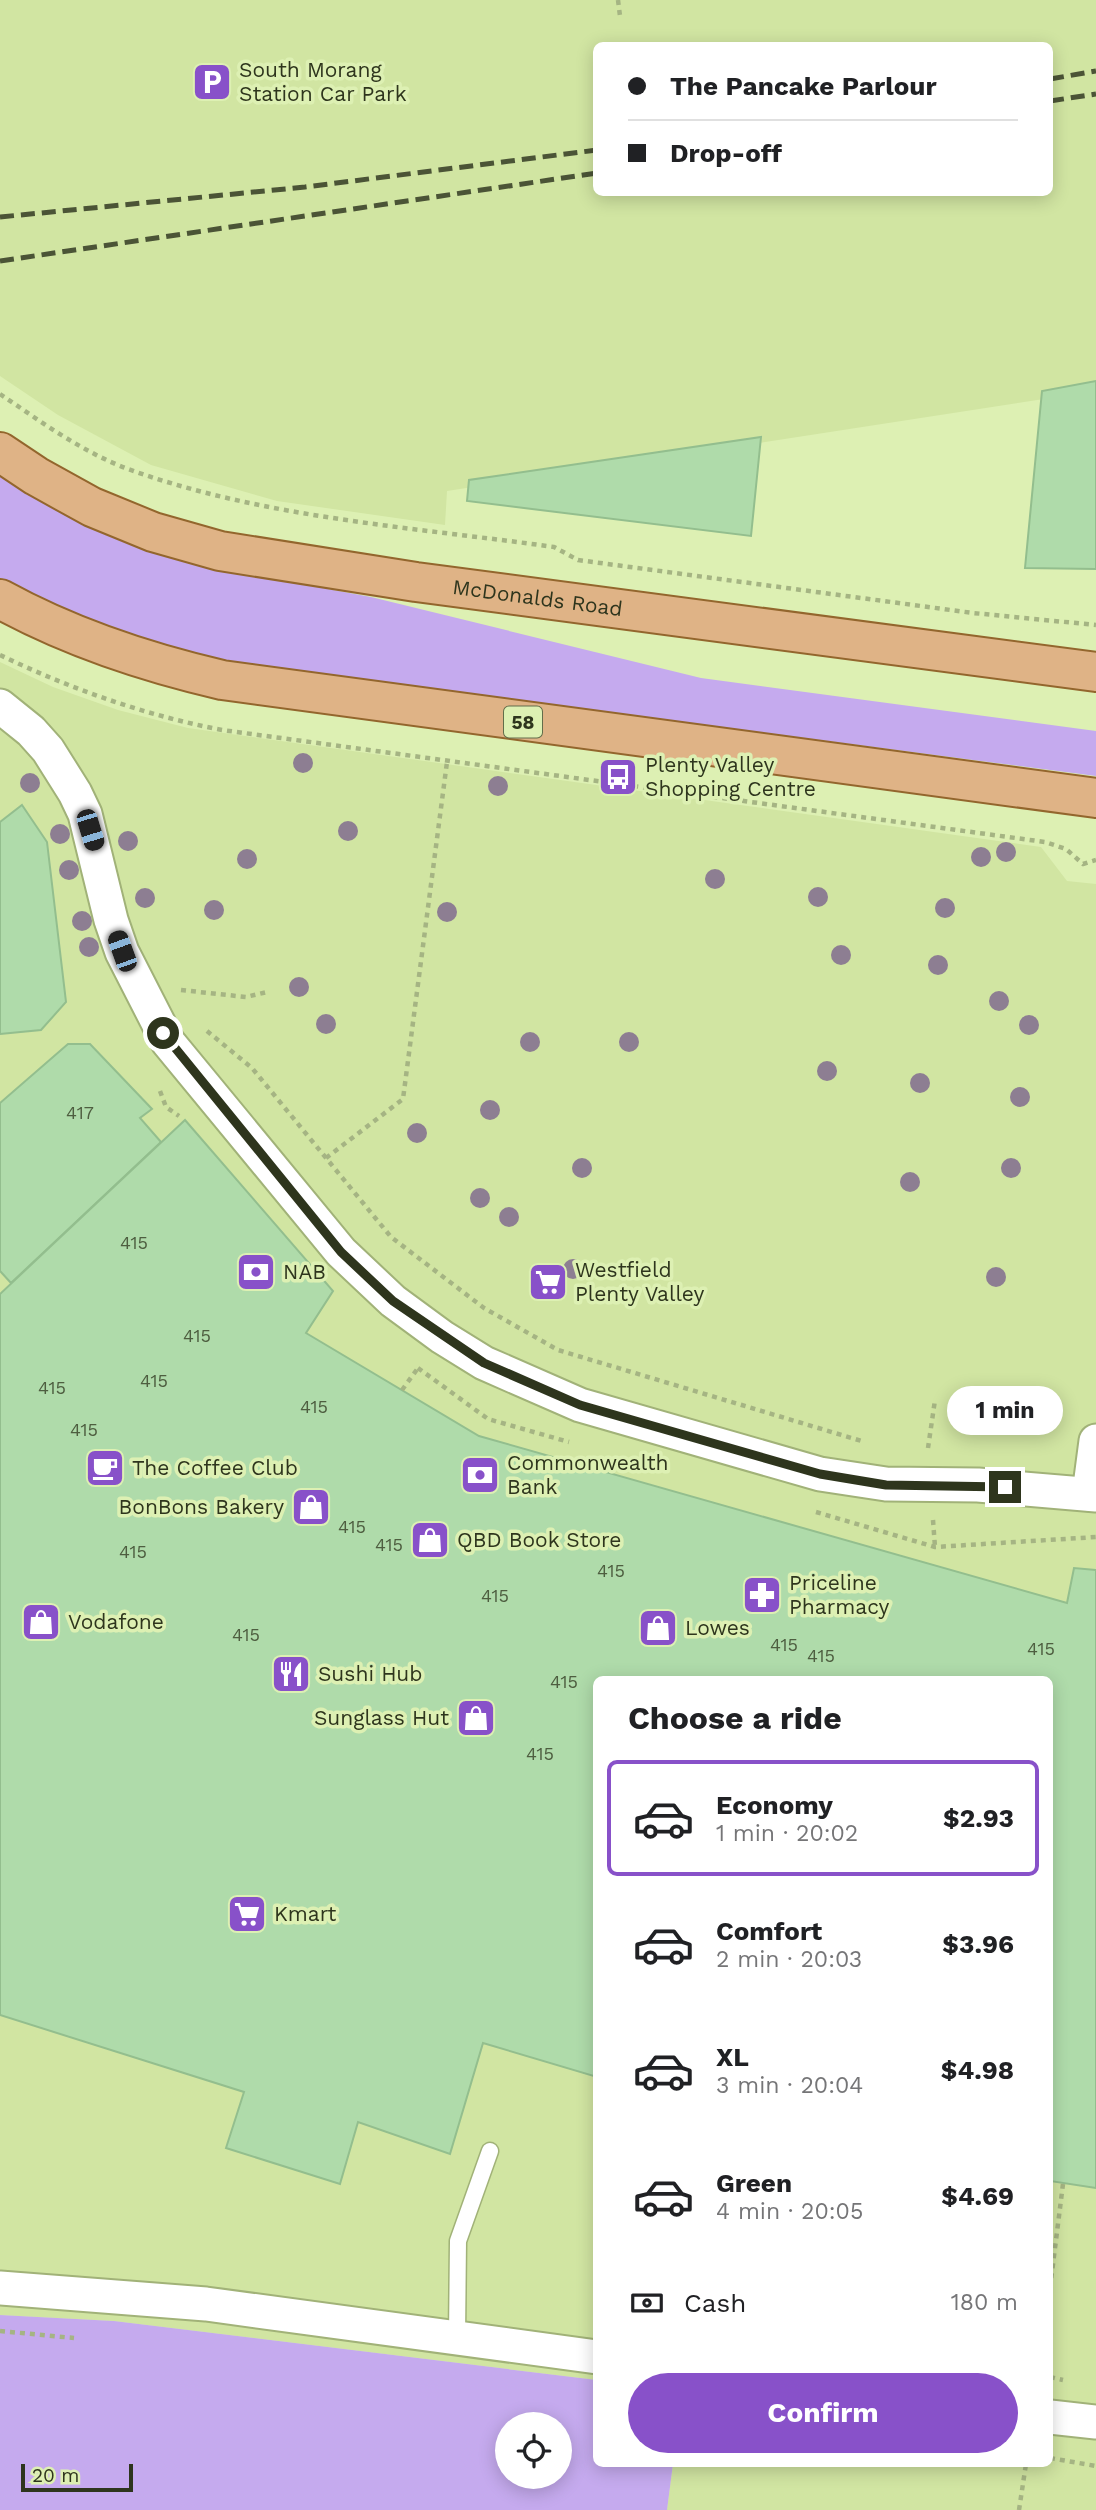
<!DOCTYPE html>
<meta charset="utf-8">
<style>
body{margin:0;font-family:"Work Sans",sans-serif;background:#f2f2f2;color:#202124;height:100vh;display:flex;flex-direction:column;font-size:26px;white-space:nowrap}
*{box-sizing:border-box;margin:0}
p{font-size:23px;color:#757577}
.icon{flex:none;width:38px;height:38px;fill:none;stroke:currentColor;stroke-width:2;stroke-linecap:round;stroke-linejoin:round}
.map{position:relative;flex:1;overflow:hidden}
.details{position:absolute;left:593px;top:1676px;width:460px;height:791px;display:flex;flex-direction:column;background:#fff;border-radius:10px;box-shadow:0 4px 18px #0003}
.details>*{flex:none}
.top-card{position:absolute;left:593px;top:42px;width:460px;height:154px;border-radius:10px;box-shadow:0 4px 18px #0003;display:grid;align-content:center;height:154px;padding:0 35px;background:#fff}
.fabs{position:absolute;left:495px;top:2412px;display:grid;gap:14px}
.fabs a{display:grid;place-items:center;width:77px;height:77px;border-radius:50%;background:#fff;box-shadow:0 4px 18px #0003;font-size:35px}
.scale{position:absolute;left:21px;bottom:18px;width:112px;box-sizing:border-box;padding-left:7px;border:4px solid #2e351d;border-top:0;font-size:19px;line-height:24px;white-space:nowrap;color:#2e351d;-webkit-text-stroke:5px #ddf0b3;paint-order:stroke}
.end{position:absolute;width:32px;height:32px;margin:-16px;border:9px solid #2e351d;background:#fff;box-shadow:0 0 0 4px #fff}
.from{border-radius:50%}
.bubble{position:absolute;height:49px;border-radius:24px;background:#fff;box-shadow:0 4px 18px #0003;font-size:23px;font-weight:700;line-height:49px;text-align:center}
.car{position:absolute;width:21px;height:42px;margin:-21px -10px;border-radius:9px;box-shadow:0 0 5px 2px #0007;background:linear-gradient(#222 24%,#8ab4d8 0 40%,#222 0 76%,#8ab4d8 0 86%,#222 0)}
.top-card b{display:flex;align-items:center;gap:24px;height:66px;font-size:26px}
.top-card b+b{border-top:2px solid #e0e0e0}
.top-card i{width:18px;height:18px;background:#202124}
ul{padding:0;list-style:none}
li{display:flex;align-items:center;gap:21px;height:116px;margin:0 14px 10px;padding:0 21px;border:4px solid transparent;border-radius:10px}
li div{flex:1}
li b{display:block;font-size:26px}
li em{font-style:normal;font-weight:700}
li.on{border-color:#8851c9}
li>.icon{width:63px;height:63px;stroke-width:1.5}
h2{padding:0 35px;font-size:32px;line-height:84px}
.pay{display:flex;align-items:center;gap:18px;height:77px;padding:0 35px;font-size:26px}
.pay p{margin-inline-start:auto}
.action{display:flex;gap:14px;margin-top:auto;padding:14px 35px}
.action a{flex:1;height:80px;border-radius:42px;background:#8851c9;color:#fff;font-size:28px;font-weight:700;line-height:80px;text-align:center}
.map>svg:first-child{display:block}
.built{fill:#d1e5a2;fill-rule:evenodd}
.green{fill:#c5aaee;fill-rule:evenodd}
.building{fill:#afdbaa;stroke:#93be8e;stroke-width:2}
.lines{fill:none;stroke-linecap:round;stroke-linejoin:round}
.lane-casing{stroke:#a1b278;stroke-width:19}
.street-casing{stroke:#a1b278;stroke-width:37}
.primary-casing{stroke:#93662d;stroke-width:42}
.path{stroke:#a5b483;stroke-width:4.5;stroke-dasharray:5 5;stroke-linecap:butt}
.lane{stroke:#fff;stroke-width:16}
.street{stroke:#fff;stroke-width:33}
.primary{stroke:#dfb386;stroke-width:38}
.rail{stroke:#4b5436;stroke-width:5;stroke-dasharray:14 7;stroke-linecap:butt}
.tree{fill:#8d7e92}
.route{stroke:#2e351d;stroke-width:9}
.labels{text-anchor:middle;stroke-width:7;stroke-linejoin:round;paint-order:stroke}
.number-label{font-size:18px;fill:#4e5e40}
.shield{fill:#ddf0b3;stroke:#626d4a;stroke-width:2}
.shield-label{font-size:19px;font-weight:bold;fill:#2e351d}
.poi-label{font-size:21px;fill:#2e351d;stroke:#ddf0b3;text-anchor:start}
.street-label{font-size:21px;fill:#2e351d;stroke:#ddf0b3}
</style>
<div class="map">
<svg width="1096" height="2510" viewBox="0 0 1096 2510">
<rect width="100%" height="100%" fill="#ddf0b3"/>
<!-- built -->
<g class="built">
<path d="M0,0H1096V391L447,491L445,525L277,501L151,465L58,415L0,376ZM597,46H1050V192H597Z"/>
<path d="M0,662L53,687L118,710L188,728L1041,847L1067,881L1096,884V2510H667L673,2464H1050V1680H597V2380L114,2321L0,2315Z"/>
</g>
<!-- green -->
<g class="green">
<path d="M0,476L85,525L193,564L371,597L701,678L1096,731V776L258,667C170,649 78,625 0,578Z"/>
<path d="M0,2315L114,2321L597,2380V2464H673L667,2510H0ZM508,2424H560V2476H508Z"/>
</g>
<!-- building -->
<g class="building">
<path d="M1096,381V569L1025,568L1042,391Z"/>
<path d="M761,437L751,536L467,501L469,480Z"/>
<path d="M22,805L47,842L66,1002L41,1030L0,1034V822Z"/>
<path d="M68,1044H90L152,1109L140,1118L161,1142L11,1283L0,1271V1103Z"/>
<path d="M185,1120L333,1291L306,1333L479,1436L1067,1603L1074,1568L1096,1570V2188L1050,2181V1680H597V2077L483,2043L450,2154L358,2122L340,2184L226,2148L244,2092L0,2015V1294Z"/>
</g>
<g class="lines">
<!-- lane casing -->
<g class="lane-casing">
<path id="lane" d="M457,2337L458,2241L490,2151"/>
</g>
<!-- street casing -->
<g class="street-casing">
<g id="street">
<path d="M0,706L31,731L48,750L75,793L85,814L111,920L122,952L168,1042L341,1252L393,1301L442,1337L484,1363L580,1405L820,1474L886,1484L978,1485L1096,1495"/>
<path d="M1089,1494L1096,1441"/>
<path d="M0,2288L206,2304L597,2357"/>
<path d="M1050,2417L1096,2422"/>
</g>
</g>
<!-- primary casing -->
<g class="primary-casing">
<g id="primary">
<path id="s1" d="M0,452L36,476L92,507L153,532L220,551L416,582L1096,672"/>
<path d="M0,599C71,638 144,662 222,680L1096,798"/>
</g>
</g>
<!-- path -->
<g class="path">
<path d="M618,0L620,16"/>
<path d="M0,394C40,421 82,452 128,469C263,518 412,527 554,547L578,560L973,613L1096,625"/>
<path d="M0,655C71,689 144,715 222,730L1045,842L1066,849L1083,864L1096,860"/>
<path d="M181,990L246,997L267,992"/>
<path d="M207,1031L252,1068L391,1237L484,1308L558,1350L865,1442"/>
<path d="M160,1091L166,1107L179,1116"/>
<path d="M326,1158L403,1099L447,762"/>
<path d="M418,1368L488,1419L569,1442"/>
<path d="M402,1390L418,1368"/>
<path d="M928,1448L935,1400"/>
<path d="M816,1512L935,1547L1096,1537"/>
<path d="M933,1520L935,1547"/>
<path d="M1050,2288L1063,2184"/>
<path d="M0,2331L74,2338"/>
<path d="M1050,2377L1063,2380"/>
<path d="M1050,2458L1096,2466"/>
<path d="M1019,2510L1026,2464"/>
</g>
<!-- lane -->
<use href="#lane" class="lane"/>
<!-- street -->
<use href="#street" class="street"/>
<!-- primary -->
<use href="#primary" class="primary"/>
<!-- rail -->
<g class="rail">
<path d="M1050,79L1096,71"/>
<path d="M1050,101L1096,94"/>
<path d="M0,217L305,187L597,150"/>
<path d="M0,261L597,173"/>
</g>
</g>
<!-- trees -->
<g class="tree">
<circle cx="303" cy="763" r="10"/>
<circle cx="30" cy="783" r="10"/>
<circle cx="498" cy="786" r="10"/>
<circle cx="348" cy="831" r="10"/>
<circle cx="60" cy="834" r="10"/>
<circle cx="128" cy="841" r="10"/>
<circle cx="1006" cy="852" r="10"/>
<circle cx="981" cy="857" r="10"/>
<circle cx="247" cy="859" r="10"/>
<circle cx="69" cy="870" r="10"/>
<circle cx="715" cy="879" r="10"/>
<circle cx="818" cy="897" r="10"/>
<circle cx="145" cy="898" r="10"/>
<circle cx="945" cy="908" r="10"/>
<circle cx="214" cy="910" r="10"/>
<circle cx="447" cy="912" r="10"/>
<circle cx="82" cy="921" r="10"/>
<circle cx="89" cy="947" r="10"/>
<circle cx="841" cy="955" r="10"/>
<circle cx="938" cy="965" r="10"/>
<circle cx="299" cy="987" r="10"/>
<circle cx="999" cy="1001" r="10"/>
<circle cx="326" cy="1024" r="10"/>
<circle cx="1029" cy="1025" r="10"/>
<circle cx="530" cy="1042" r="10"/>
<circle cx="629" cy="1042" r="10"/>
<circle cx="827" cy="1071" r="10"/>
<circle cx="920" cy="1083" r="10"/>
<circle cx="1020" cy="1097" r="10"/>
<circle cx="490" cy="1110" r="10"/>
<circle cx="417" cy="1133" r="10"/>
<circle cx="582" cy="1168" r="10"/>
<circle cx="1011" cy="1168" r="10"/>
<circle cx="910" cy="1182" r="10"/>
<circle cx="480" cy="1198" r="10"/>
<circle cx="509" cy="1217" r="10"/>
<circle cx="573" cy="1269" r="10"/>
<circle cx="996" cy="1277" r="10"/>
</g>
<g class="lines">
<!-- route -->
<path class="route" d="M163,1033L341,1252L393,1301L484,1363L580,1405L820,1474L886,1485L1005,1487"/>
</g>
<!-- icons -->
<defs>
<g id="parking-square" transform="scale(2.0125)"><rect x="-9" y="-9" width="18" height="18" rx="4" fill="#8851c9" stroke="#ddf0b3"/><path d="M-3.5-5.5H1a3.5 3.5 0 0 1 0 7H-1V5.5H-3.5ZM-1-3.4V-.6H.8a1.4 1.4 0 0 0 0-2.8Z" fill="#fff"/></g>
<g id="bus-square" transform="scale(2.0125)"><rect x="-9" y="-9" width="18" height="18" rx="4" fill="#8851c9" stroke="#ddf0b3"/><path d="M-5-6H5V4H4V6H2V4H-2V6H-4V4H-5ZM-3.5-4V0h7V-4ZM-3.5 1.2v1.5H-2V1.2ZM2 1.2v1.5H3.5V1.2Z" fill="#fff"/></g>
<g id="bank-square" transform="scale(2.0125)"><rect x="-9" y="-9" width="18" height="18" rx="4" fill="#8851c9" stroke="#ddf0b3"/><path d="M-6-4H6V4H-6ZM0-2.3a2.3 2.3 0 1 0 0 4.6a2.3 2.3 0 1 0 0-4.6Z" fill="#fff"/></g>
<g id="supermarket-square" transform="scale(2.0125)"><rect x="-9" y="-9" width="18" height="18" rx="4" fill="#8851c9" stroke="#ddf0b3"/><path d="M-6-5.5h2.5l.6 2H6L4.5 2H-2.5L-4.4-4H-6ZM-1.5 3.2a1.3 1.3 0 1 0 .1 0ZM3 3.2a1.3 1.3 0 1 0 .1 0Z" fill="#fff"/></g>
<g id="cafe-square" transform="scale(2.0125)"><rect x="-9" y="-9" width="18" height="18" rx="4" fill="#8851c9" stroke="#ddf0b3"/><path d="M-5.5-4.5H6V0H3Q3 3.5 0 3.5H-2.5Q-5.5 3.5-5.5 0ZM3-3.2v2h1.7v-2ZM-6 4.5H4V6H-6Z" fill="#fff"/></g>
<g id="shop-square" transform="scale(2.0125)"><rect x="-9" y="-9" width="18" height="18" rx="4" fill="#8851c9" stroke="#ddf0b3"/><path d="M-5-2.5h2.3a2.7 3.5 0 0 1 5.4 0H5L5.5 6h-11ZM-1.5-2.5h3a1.5 2.3 0 0 0-3 0Z" fill="#fff"/></g>
<g id="pharmacy-square" transform="scale(2.0125)"><rect x="-9" y="-9" width="18" height="18" rx="4" fill="#8851c9" stroke="#ddf0b3"/><path d="M-2-6h4v4h4v4h-4v4h-4v-4h-4v-4h4Z" fill="#fff"/></g>
<g id="restaurant-square" transform="scale(2.0125)"><rect x="-9" y="-9" width="18" height="18" rx="4" fill="#8851c9" stroke="#ddf0b3"/><path d="M-5-6h1v4h1v-4h1v4h1v-4h1v5L-1.5 .5V6h-2V.5L-5-1ZM5-6V6H3V1.5H1.5Q1.5-4 5-6Z" fill="#fff"/></g>
</defs>
<g fill-rule="evenodd">
<use href="#parking-square" x="212" y="82"/>
<use href="#bus-square" x="618" y="777"/>
<use href="#bank-square" x="256" y="1272"/>
<use href="#supermarket-square" x="548" y="1282"/>
<use href="#cafe-square" x="105" y="1468"/>
<use href="#bank-square" x="480" y="1475"/>
<use href="#shop-square" x="311" y="1507"/>
<use href="#shop-square" x="430" y="1540"/>
<use href="#pharmacy-square" x="762" y="1595"/>
<use href="#shop-square" x="41" y="1622"/>
<use href="#shop-square" x="658" y="1628"/>
<use href="#restaurant-square" x="291" y="1674"/>
<use href="#shop-square" x="476" y="1718"/>
<use href="#supermarket-square" x="247" y="1914"/>
</g>
<g class="labels">
<!-- number labels -->
<g class="number-label">
<text x="80" y="1119">417</text>
<text x="134" y="1249">415</text>
<text x="197" y="1342">415</text>
<text x="154" y="1387">415</text>
<text x="52" y="1394">415</text>
<text x="314" y="1413">415</text>
<text x="84" y="1436">415</text>
<text x="352" y="1533">415</text>
<text x="389" y="1551">415</text>
<text x="133" y="1558">415</text>
<text x="611" y="1577">415</text>
<text x="495" y="1602">415</text>
<text x="246" y="1641">415</text>
<text x="784" y="1651">415</text>
<text x="1041" y="1655">415</text>
<text x="821" y="1662">415</text>
<text x="564" y="1688">415</text>
<text x="540" y="1760">415</text>
</g>
<!-- shield labels -->
<rect class="shield" x="504" y="706.5" width="38" height="31" rx="5"/>
<g class="shield-label">
<text x="523" y="729">58</text>
</g>
<!-- poi labels -->
<g class="poi-label">
<text x="239" y="77">South Morang<tspan x="239" dy="24">Station Car Park</tspan></text>
<text x="645" y="772">Plenty Valley<tspan x="645" dy="24">Shopping Centre</tspan></text>
<text x="575" y="1277">Westfield<tspan x="575" dy="24">Plenty Valley</tspan></text>
<text x="283" y="1279">NAB</text>
<text x="507" y="1470">Commonwealth<tspan x="507" dy="24">Bank</tspan></text>
<text x="132" y="1475">The Coffee Club</text>
<text x="284" y="1514" text-anchor="end">BonBons Bakery</text>
<text x="457" y="1547">QBD Book Store</text>
<text x="789" y="1590">Priceline<tspan x="789" dy="24">Pharmacy</tspan></text>
<text x="68" y="1629">Vodafone</text>
<text x="685" y="1635">Lowes</text>
<text x="318" y="1681">Sushi Hub</text>
<text x="449" y="1725" text-anchor="end">Sunglass Hut</text>
<text x="274" y="1921">Kmart</text>
</g>
<!-- street labels -->
<g class="street-label">
<text dy="7" stroke="none"><textPath href="#s1" startOffset="564">McDonalds Road</textPath></text>
</g>
</g>
</svg>
<div class="fabs">
<a><svg class="icon" aria-label="locate" viewBox="0 0 24 24"><circle cx="12" cy="12" r="6"/><path d="M12 2v4M12 18v4M2 12h4M18 12h4"/></svg></a>
</div>
<div class="scale">20 m</div>
<i class="end from" style="left:163px;top:1033px"></i>
<i class="end" style="left:1005px;top:1487px"></i>
<div class="bubble" style="left:947px;top:1386px;width:116px">1 min</div>
<i class="car" style="left:90px;top:830px;rotate:163deg"></i>
<i class="car" style="left:122px;top:951px;rotate:340deg"></i>
<div class="top-card">
<b><i class="from"></i>The Pancake Parlour</b>
<b><i></i>Drop-off</b>
</div>
<section class="details">
<h2>Choose a ride</h2>
<ul>
<li class="on"><svg class="icon" aria-label="car" viewBox="0 0 24 24"><path d="M5 17H2v-5l4-1 3-4h7l3 4 3 1v5h-3M9 17h6M6 11h13"/><circle cx="7" cy="17" r="2"/><circle cx="17" cy="17" r="2"/></svg><div><b>Economy</b><p>1 min · 20:02</p></div><em>$2.93</em></li>
<li><svg class="icon" aria-label="car" viewBox="0 0 24 24"><path d="M5 17H2v-5l4-1 3-4h7l3 4 3 1v5h-3M9 17h6M6 11h13"/><circle cx="7" cy="17" r="2"/><circle cx="17" cy="17" r="2"/></svg><div><b>Comfort</b><p>2 min · 20:03</p></div><em>$3.96</em></li>
<li><svg class="icon" aria-label="car" viewBox="0 0 24 24"><path d="M5 17H2v-5l4-1 3-4h7l3 4 3 1v5h-3M9 17h6M6 11h13"/><circle cx="7" cy="17" r="2"/><circle cx="17" cy="17" r="2"/></svg><div><b>XL</b><p>3 min · 20:04</p></div><em>$4.98</em></li>
<li><svg class="icon" aria-label="car" viewBox="0 0 24 24"><path d="M5 17H2v-5l4-1 3-4h7l3 4 3 1v5h-3M9 17h6M6 11h13"/><circle cx="7" cy="17" r="2"/><circle cx="17" cy="17" r="2"/></svg><div><b>Green</b><p>4 min · 20:05</p></div><em>$4.69</em></li>
</ul>
<div class="pay"><svg class="icon" aria-label="cash" viewBox="0 0 24 24"><path d="M3 7h18v10H3z"/><circle cx="12" cy="12" r="2"/></svg>Cash<p>180 m</p></div>
<div class="action"><a>Confirm</a></div>
</section>
</div>
